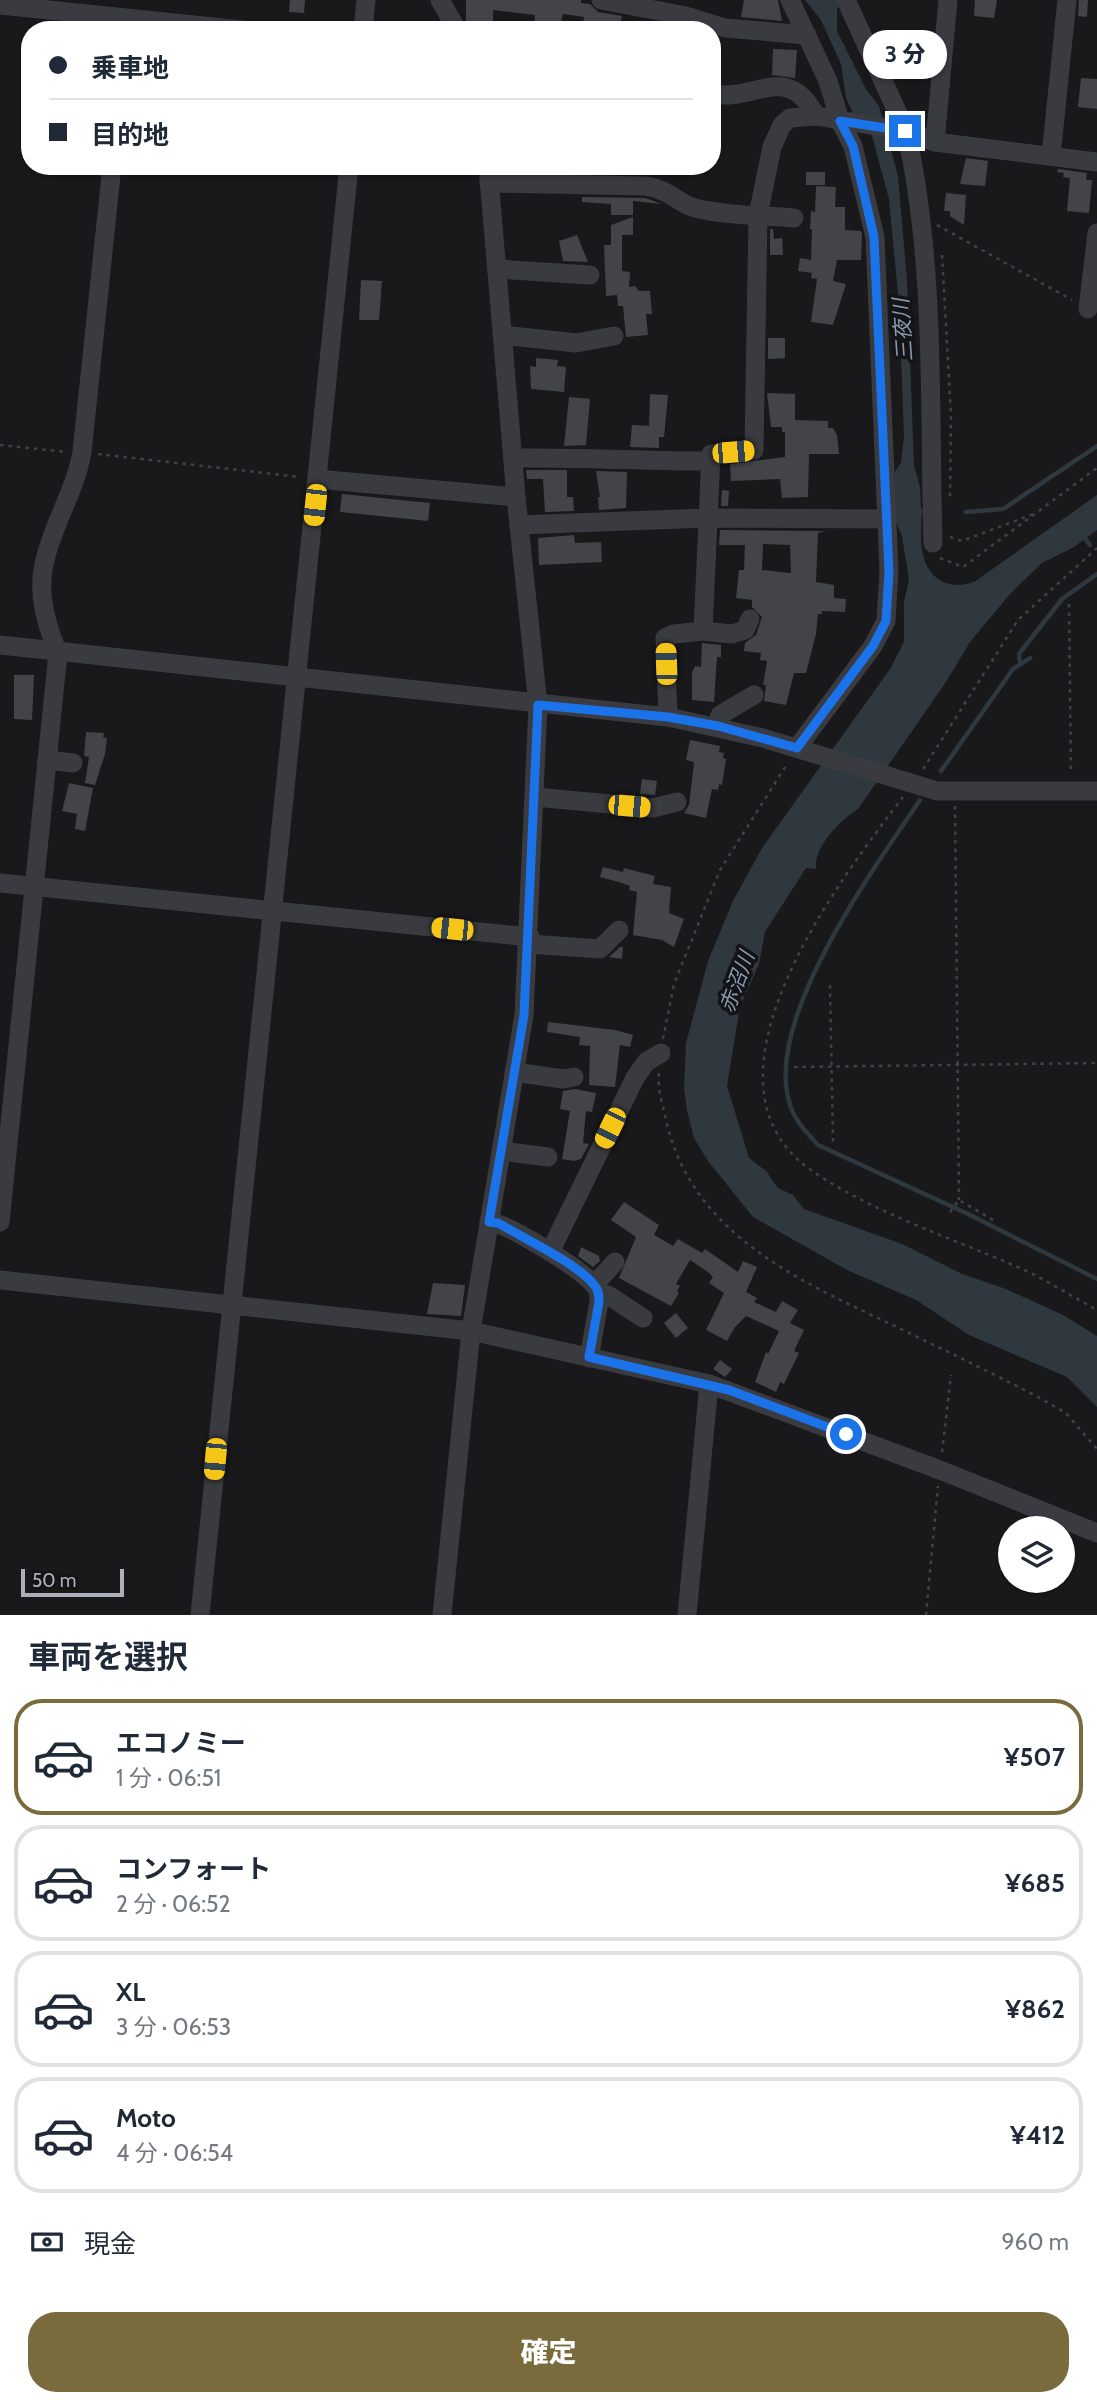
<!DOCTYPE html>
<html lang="ja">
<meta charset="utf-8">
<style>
body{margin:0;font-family:Cabin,"Noto Sans JP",sans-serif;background:#f2f2f3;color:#1f2937;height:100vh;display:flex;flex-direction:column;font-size:26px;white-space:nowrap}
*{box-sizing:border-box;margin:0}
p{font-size:23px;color:#747a83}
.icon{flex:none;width:38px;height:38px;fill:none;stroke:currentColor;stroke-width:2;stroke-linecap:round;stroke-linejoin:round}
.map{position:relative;height:1615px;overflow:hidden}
.panel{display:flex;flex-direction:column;background:#fff;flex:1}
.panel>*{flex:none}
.hud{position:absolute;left:21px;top:21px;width:700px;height:154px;border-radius:28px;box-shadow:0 2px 5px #0004;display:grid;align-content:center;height:154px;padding:0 28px;background:#fff}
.fabs{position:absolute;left:998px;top:1516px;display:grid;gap:14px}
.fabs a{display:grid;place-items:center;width:77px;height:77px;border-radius:50%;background:#fff;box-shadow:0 2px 5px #0004;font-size:35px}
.scale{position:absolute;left:21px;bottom:18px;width:103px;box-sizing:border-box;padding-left:7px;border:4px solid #acb0ba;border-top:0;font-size:19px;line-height:24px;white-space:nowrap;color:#acb0ba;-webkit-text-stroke:5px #141416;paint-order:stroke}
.end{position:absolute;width:32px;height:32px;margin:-16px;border:9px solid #1a73e8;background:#fff;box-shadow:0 0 0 4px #fff}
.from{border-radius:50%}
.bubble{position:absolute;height:49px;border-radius:24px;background:#fff;box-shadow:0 2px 5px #0004;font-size:23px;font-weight:800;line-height:49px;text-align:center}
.car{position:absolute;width:21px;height:42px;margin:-21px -10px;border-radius:9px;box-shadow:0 0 5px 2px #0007;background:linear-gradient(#f5c518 24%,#345 0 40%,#f5c518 0 76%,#345 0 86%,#f5c518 0)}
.hud b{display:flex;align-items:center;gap:24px;height:66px;font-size:26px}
.hud b+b{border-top:2px solid #e0e1e3}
.hud i{width:18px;height:18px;background:#1f2937}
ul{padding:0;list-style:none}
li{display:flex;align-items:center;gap:21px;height:116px;margin:0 14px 10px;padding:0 14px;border:4px solid #e0e1e3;border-radius:28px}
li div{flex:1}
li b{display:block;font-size:26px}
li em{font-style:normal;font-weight:800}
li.current{border-color:#7a6b3c}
li>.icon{width:63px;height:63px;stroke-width:1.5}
h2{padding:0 28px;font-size:32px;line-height:84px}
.pay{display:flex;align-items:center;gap:18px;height:77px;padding:0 28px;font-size:26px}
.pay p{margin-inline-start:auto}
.cta{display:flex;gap:14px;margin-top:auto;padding:14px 28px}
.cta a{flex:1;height:80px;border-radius:28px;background:#7a6b3c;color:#fff;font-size:28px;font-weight:800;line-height:80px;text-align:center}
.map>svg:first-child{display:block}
.water{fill:#2f373f}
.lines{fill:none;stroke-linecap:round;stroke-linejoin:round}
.stream{stroke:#2f373f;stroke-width:4.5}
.building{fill:#434448;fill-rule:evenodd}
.path{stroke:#404247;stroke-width:2.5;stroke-dasharray:3.5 5;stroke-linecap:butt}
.minor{stroke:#3a3b40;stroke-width:19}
.route{stroke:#1a73e8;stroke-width:9}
.labels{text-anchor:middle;stroke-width:7;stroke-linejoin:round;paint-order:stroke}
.water-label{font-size:21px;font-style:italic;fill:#869bb3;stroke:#141416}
</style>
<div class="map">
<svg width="1097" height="1615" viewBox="0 0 1097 1615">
<rect width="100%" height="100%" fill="#19191b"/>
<!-- water -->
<path class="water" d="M805,0H838L841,6L837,8V31L866,89L879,106L898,176L907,281L914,465L920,487L921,509H924C920,515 922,525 921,534C920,566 936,594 974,582L1097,495V530L1074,547L1042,563L1010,594L970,642L946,682L858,809C841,819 813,848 816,869L806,868L765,932L759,964L740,1006L727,1086L749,1158L766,1171L778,1188L793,1195L804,1209L902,1244L962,1274L1006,1289L1063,1315L1097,1336V1407L1067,1377L969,1335L916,1300L847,1270L753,1217L708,1161L694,1138L687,1111L684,1088L686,1043L708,961L733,901L762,848L890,669L904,642V602L909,580L902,536L896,522L893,474L901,463L904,437L899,304L889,199L872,136L854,115L846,98L841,64L821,20Z"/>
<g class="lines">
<!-- stream -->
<g class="stream">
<path d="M966,512L1003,509L1097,446"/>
<path d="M1082,534L1090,545"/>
<path d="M1020,662L1019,654L1062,599L1097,574"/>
<path d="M941,771L1013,669L1030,658"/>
<path d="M920,800C875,867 765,1017 789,1101C793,1119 806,1132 818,1145L968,1214L1097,1279"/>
</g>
</g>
<!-- building -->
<g class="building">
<path d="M290,0H305L304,13L289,12Z"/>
<path d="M466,0H581V3L590,4L598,12L622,16L619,30H607L608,26L583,23L584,17L563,14L559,30H534L535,15L493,10V30H473V22L466,21Z"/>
<path d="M744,0H778L782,21L741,17Z"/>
<path d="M975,0H997L994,18L974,16Z"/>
<path d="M1079,0H1088L1087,17L1078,16Z"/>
<path d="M773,49L797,50L795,78L772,75Z"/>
<path d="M1081,78L1097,79V109L1078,107Z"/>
<path d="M966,158L988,161L985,186L960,184Z"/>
<path d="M567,166H649L648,174L567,172Z"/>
<path d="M1058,169L1087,173L1086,180H1092L1089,213L1067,211L1070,178L1063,177L1064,173L1057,172Z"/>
<rect x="806" y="172" width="19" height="13"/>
<path d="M816,186L836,187L835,207H845V230L861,231L862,234L861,260H837L833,281L846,284L833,325L811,322L817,279L811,278L812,273L798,271L800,258L811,260L812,229H810L811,211L815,212Z"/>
<path d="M946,193L966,195L964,225L950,216V211H944Z"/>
<path d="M582,197L645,198L662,204L633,201V215H611V204L582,202Z"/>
<path d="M633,217V235H622V271L630,272L629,287L635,286L639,291H650L652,314H646L648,335L626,337L623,306H618L617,295L606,296L604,245H611V225Z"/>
<path d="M770,229H773L774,239L782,238L783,255H770Z"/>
<path d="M577,235L588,262L563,261L559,241Z"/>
<path d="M361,280L382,281L379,320H359Z"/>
<path d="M768,338H785V358L768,359Z"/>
<path d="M536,358L558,360L557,366L566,367L564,392L531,389L530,366L536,367Z"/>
<path d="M767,393L795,394V420L828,421V428H833L837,435L839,454H809L808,497L782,498L780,479L731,481L730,464L785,457V432H782V427H771Z"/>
<path d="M650,394L668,395L664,437H659V448L630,447L632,425L649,426Z"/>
<path d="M569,397L590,399L586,445L564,446Z"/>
<path d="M526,470H567V497H573L574,511L545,512L543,479H527Z"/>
<path d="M596,471L627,472L626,508L599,510L598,497H600Z"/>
<path d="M722,490L729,491L728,506H721Z"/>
<path d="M342,494L430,503L428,521L340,512Z"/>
<path d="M720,530L825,531L818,533L816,582L834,585V598L846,599L845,612L822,611V614H818L816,634L806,673H794L786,705L764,701L766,685H763L767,661L760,660L761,653L744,651L745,643L756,635L762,617L752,607V600L736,598L739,570H744L745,545H719ZM763,544L790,545L791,573L762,570Z"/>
<path d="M574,535L575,543L601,542L602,562L539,565L538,538Z"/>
<path d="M702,643L721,645V657H717L714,702L692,700V673L695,666L701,667Z"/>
<path d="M14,675H34L32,720L14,719Z"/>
<path d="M86,732L104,733L103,737L107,738L105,754L95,785L85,783L89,757L84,756Z"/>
<path d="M690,740L720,746L719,752L724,753L723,758L726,759L722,785L719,784L718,790L712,789L706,818L684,813L689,805L694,762L686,760Z"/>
<path d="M642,779L657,781L655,795L640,794Z"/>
<path d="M69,783L93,788L85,831L75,829L77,814L62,811Z"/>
<path d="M603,867L623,872L624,868L655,876L653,884L671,887L669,913L684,919L674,947L662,940L633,935L637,892L629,890L630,886L622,883L600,877Z"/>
<path d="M620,947H623L622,959L609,957Z"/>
<path d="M548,1022L615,1030L633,1035L630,1047L620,1045L615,1087L589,1085L590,1046L579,1045L580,1037L547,1032Z"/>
<path d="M575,1089L596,1093L592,1112L586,1111L583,1143L589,1144L581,1159L574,1161L562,1159L570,1111L560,1109L563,1091Z"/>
<path d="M624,1202L659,1225L654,1235L673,1246L678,1239L702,1253L705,1249L738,1272L743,1261L757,1267L746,1292L757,1298L754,1302L776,1312L782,1301L798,1310L790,1323L804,1330L794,1351L799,1353L784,1384L780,1382L776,1392L755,1382L766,1352L768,1354L779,1331L746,1316L735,1327L727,1341L706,1330L724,1293L709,1283L713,1277L708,1272L690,1260L676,1284L680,1286L677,1291L679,1293L671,1306L619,1278L636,1237L611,1220Z"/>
<path d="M581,1247L599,1256L600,1261L593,1267L578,1256Z"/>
<path d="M433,1283L465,1285L461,1316L427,1314Z"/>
<path d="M676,1313L688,1328L676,1338L664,1323Z"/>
<path d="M720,1360L732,1369L725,1377L713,1369Z"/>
</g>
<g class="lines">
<!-- path -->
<g class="path">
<path d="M937,225L1072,300"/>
<path d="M942,255L951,416L950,500"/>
<path d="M0,445L67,452"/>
<path d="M98,454L300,477"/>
<path d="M950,537L962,541L1036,513"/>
<path d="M940,558L963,567L1097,468"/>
<path d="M1069,604L1071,774"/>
<path d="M923,769L1018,620L1097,548"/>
<path d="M903,797C841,878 687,1078 808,1168C865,1209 948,1237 1013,1265C1042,1277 1069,1295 1097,1310"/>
<path d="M955,806L959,1200"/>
<path d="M830,985L833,1142"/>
<path d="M663,1039L674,984L720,870L787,764"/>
<path d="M794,1067L1097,1063"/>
<path d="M659,1073C657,1090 663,1105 666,1120C692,1236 802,1282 899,1328C946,1351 992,1373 1038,1397L1066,1413L1097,1449"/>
<path d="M950,1212L959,1200L993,1220"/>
<path d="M942,1452L951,1375"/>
<path d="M926,1615L938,1486"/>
</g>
<!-- minor -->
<g class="minor">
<path d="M440,0L457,30"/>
<path d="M601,0L686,16L725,28L807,35"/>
<path d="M790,0L828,81L840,121L853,146L875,237L889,571L886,621L873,646L797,748"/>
<path d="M846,0L906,131C936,265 929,406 933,543"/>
<path d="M0,5L242,30"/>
<path d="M363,30L366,0"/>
<path d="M712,94C756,102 787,61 816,116"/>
<path d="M935,142L948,0"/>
<path d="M1051,156L1067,0"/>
<path d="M509,182L524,166"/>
<path d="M489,183L646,186C671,190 677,203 695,208C728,216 761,215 794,218"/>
<path d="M497,269L590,275"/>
<path d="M1088,309L1097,233"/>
<path d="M502,335L576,343L614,336"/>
<path d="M513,458C579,457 644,461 711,461"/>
<path d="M317,479L516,497"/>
<path d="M519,525L707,518L887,519"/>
<path d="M703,631L732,634L745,630L750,619"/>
<path d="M0,645L668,717L763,738L937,791H1097"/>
<path d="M668,717L665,638L674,634L703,631L711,454L754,450L758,215L772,147L782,125L790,118L816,116L906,131L935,142L1097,162"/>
<path d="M717,726L720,715L754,695"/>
<path d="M47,760L73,763"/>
<path d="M535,797L653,808L677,802"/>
<path d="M0,883L530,937"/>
<path d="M529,944L600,949L619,930"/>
<path d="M514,1072L563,1079L574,1077"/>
<path d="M501,1151L548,1157"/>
<path d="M489,1221C511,1226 582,1269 595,1286C599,1291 599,1296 599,1302L589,1358"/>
<path d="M0,1222L58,653C47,626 37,595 44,564C52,525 75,492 82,452L112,166"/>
<path d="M550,1252L635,1078L646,1062L661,1053"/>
<path d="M0,1280L471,1331L709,1384L940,1470L1097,1533"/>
<path d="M594,1285L615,1262"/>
<path d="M599,1293L608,1295L643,1318"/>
<path d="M200,1615L349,166"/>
<path d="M442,1615L471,1331L524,1015L538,705L516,497L488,166"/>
<path d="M687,1615L709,1384"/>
</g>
</g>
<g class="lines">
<!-- route -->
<path class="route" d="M846,1434L729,1390L589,1357L599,1302C599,1296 599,1291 595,1286C579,1264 523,1238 498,1223L489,1222L524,1015L538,705L668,717L718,726L797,748L873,646L886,621L889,571L874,237L853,146L840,121L905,131"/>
</g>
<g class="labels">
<!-- water labels -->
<g class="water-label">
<text transform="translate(903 330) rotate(-94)" y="7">三夜川</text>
<text transform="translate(737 982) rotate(-70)" y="7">赤沼川</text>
</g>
</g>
</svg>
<div class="fabs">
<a><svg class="icon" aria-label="layers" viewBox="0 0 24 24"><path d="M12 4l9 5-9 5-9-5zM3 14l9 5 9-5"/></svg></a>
</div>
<div class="scale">50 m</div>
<i class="end from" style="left:846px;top:1434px"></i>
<i class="end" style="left:905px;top:131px"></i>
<div class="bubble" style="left:863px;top:30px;width:84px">3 分</div>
<i class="car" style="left:733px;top:452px;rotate:85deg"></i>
<i class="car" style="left:315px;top:505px;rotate:186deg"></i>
<i class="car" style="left:666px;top:664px;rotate:358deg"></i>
<i class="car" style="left:629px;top:806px;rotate:95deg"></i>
<i class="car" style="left:452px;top:929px;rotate:276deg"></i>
<i class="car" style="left:610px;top:1128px;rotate:206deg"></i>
<i class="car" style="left:215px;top:1459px;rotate:185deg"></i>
<div class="hud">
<b><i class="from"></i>乗車地</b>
<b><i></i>目的地</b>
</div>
</div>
<section class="panel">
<h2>車両を選択</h2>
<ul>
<li class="current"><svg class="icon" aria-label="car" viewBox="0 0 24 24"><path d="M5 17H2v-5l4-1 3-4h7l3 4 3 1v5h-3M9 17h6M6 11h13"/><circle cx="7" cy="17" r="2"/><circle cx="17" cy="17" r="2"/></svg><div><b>エコノミー</b><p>1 分 · 06:51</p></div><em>¥507</em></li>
<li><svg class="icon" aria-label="car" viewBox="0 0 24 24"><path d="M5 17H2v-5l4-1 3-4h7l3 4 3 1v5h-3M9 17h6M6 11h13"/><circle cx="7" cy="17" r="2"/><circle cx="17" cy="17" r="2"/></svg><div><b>コンフォート</b><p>2 分 · 06:52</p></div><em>¥685</em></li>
<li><svg class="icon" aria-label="car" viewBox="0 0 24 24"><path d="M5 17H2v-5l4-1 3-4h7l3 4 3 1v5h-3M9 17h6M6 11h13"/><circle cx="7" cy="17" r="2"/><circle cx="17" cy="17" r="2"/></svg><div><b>XL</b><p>3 分 · 06:53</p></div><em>¥862</em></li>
<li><svg class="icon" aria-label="car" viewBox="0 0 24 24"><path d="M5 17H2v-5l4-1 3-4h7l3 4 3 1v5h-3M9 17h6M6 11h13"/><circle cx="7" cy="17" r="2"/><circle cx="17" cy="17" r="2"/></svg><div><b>Moto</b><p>4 分 · 06:54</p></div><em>¥412</em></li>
</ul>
<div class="pay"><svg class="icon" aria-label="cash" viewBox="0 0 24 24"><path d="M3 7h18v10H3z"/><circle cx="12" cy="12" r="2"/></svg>現金<p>960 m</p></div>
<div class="cta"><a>確定</a></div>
</section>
